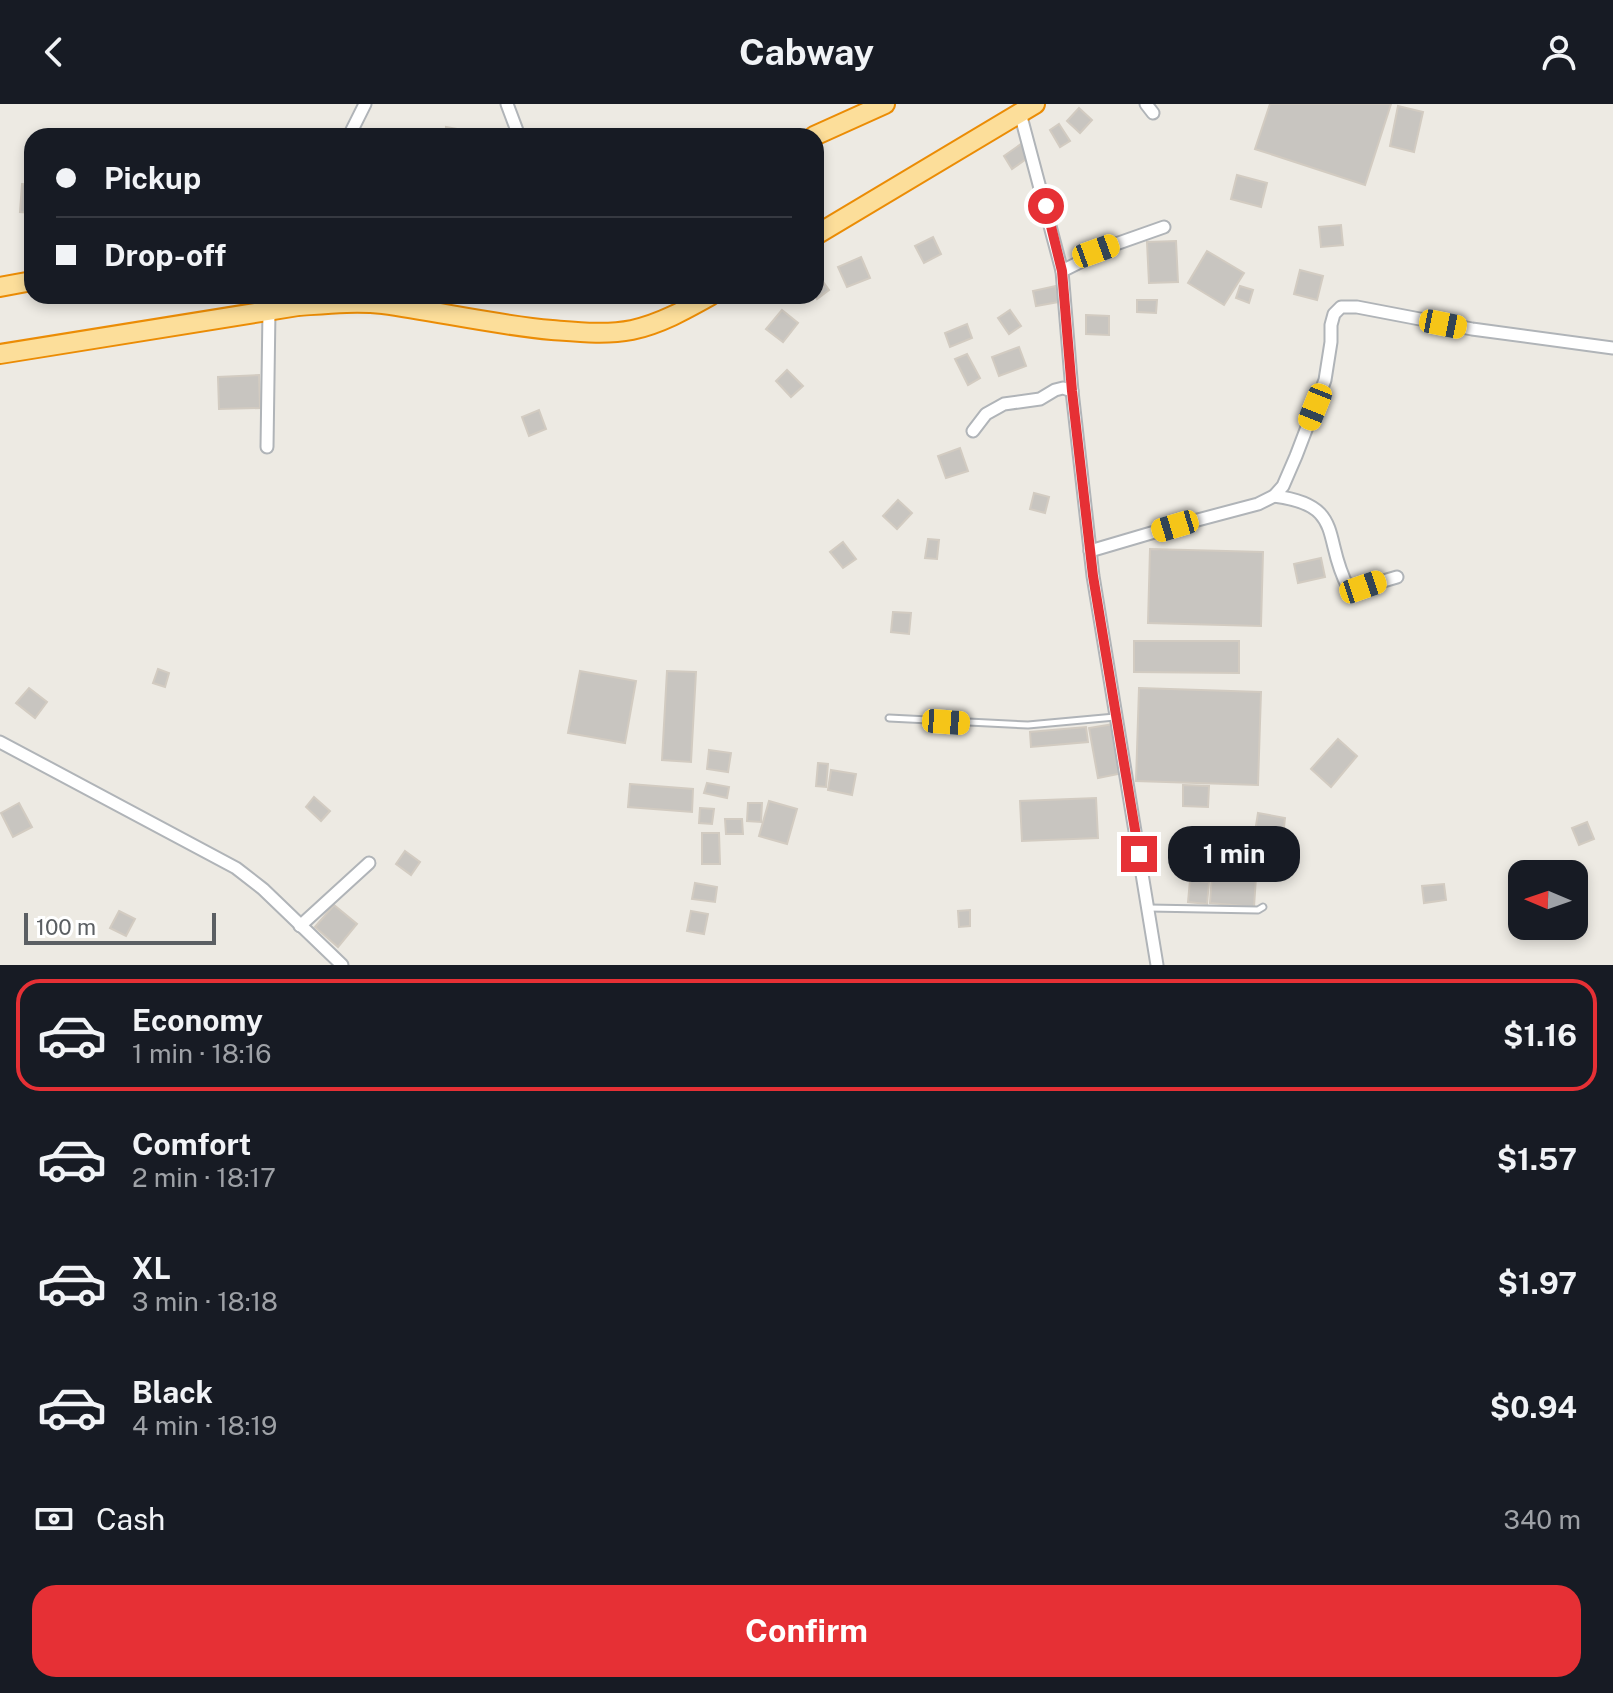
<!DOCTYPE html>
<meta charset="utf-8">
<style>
body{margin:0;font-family:"Public Sans",sans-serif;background:#20242c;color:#f1f3f6;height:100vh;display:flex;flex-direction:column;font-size:30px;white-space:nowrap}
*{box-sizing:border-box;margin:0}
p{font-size:26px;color:#9ea1a6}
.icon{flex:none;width:44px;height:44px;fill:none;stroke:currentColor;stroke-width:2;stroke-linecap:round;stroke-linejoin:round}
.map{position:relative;height:861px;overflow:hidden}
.sheet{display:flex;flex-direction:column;background:#171b24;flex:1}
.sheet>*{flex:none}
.banner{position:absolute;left:24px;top:24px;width:800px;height:176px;border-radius:24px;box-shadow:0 4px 12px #0003;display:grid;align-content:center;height:176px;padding:0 32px;background:#171b24}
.needle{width:52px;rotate:272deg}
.buttons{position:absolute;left:1508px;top:756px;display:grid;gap:16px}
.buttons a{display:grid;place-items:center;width:80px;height:80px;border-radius:16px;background:#171b24;box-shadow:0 4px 12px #0003;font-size:40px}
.scale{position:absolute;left:24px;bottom:20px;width:192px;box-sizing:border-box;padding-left:8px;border:4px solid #5b5f63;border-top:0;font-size:22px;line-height:28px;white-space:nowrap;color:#5b5f63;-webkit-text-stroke:6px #fff;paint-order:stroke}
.end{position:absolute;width:36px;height:36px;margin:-18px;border:10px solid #e63035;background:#fff;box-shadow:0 0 0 4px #fff}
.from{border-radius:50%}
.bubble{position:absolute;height:56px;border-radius:24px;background:#171b24;box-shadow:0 4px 12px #0003;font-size:26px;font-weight:700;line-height:56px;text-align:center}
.car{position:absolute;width:24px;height:48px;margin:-24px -12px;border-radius:10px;box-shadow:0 0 6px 2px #0007;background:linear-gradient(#f5c518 24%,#345 0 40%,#f5c518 0 76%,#345 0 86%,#f5c518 0)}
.banner b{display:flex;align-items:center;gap:28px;height:76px;font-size:30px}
.banner b+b{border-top:2px solid #363941}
.banner i{width:20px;height:20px;background:#f1f3f6}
ul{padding:14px 0 0;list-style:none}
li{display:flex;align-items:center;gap:24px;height:112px;margin:0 16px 12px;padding:0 16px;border:4px solid transparent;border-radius:24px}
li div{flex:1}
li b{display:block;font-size:30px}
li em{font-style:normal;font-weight:700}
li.current{border-color:#e63035}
li>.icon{width:72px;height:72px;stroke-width:1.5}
.pay{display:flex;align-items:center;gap:20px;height:88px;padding:0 32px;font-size:30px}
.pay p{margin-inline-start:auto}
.primary-button{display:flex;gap:16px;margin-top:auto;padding:16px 32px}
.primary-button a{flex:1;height:92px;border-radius:24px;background:#e63035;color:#fff;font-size:32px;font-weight:700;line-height:92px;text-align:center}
header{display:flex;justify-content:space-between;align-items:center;height:104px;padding:0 32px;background:#171b24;font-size:36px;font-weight:700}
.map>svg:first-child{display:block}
.building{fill:#c8c5c0;stroke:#d2cbc1;stroke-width:2}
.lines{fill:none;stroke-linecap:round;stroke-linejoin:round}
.service-casing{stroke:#b0b4b8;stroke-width:9}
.minor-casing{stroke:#b0b4b8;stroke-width:15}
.trunk-casing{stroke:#eb8c05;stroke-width:22}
.service{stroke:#fff;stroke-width:5}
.minor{stroke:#fff;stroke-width:11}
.trunk{stroke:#fcde9a;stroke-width:18}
.route{stroke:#e63035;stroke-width:10}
</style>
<header><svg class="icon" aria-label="back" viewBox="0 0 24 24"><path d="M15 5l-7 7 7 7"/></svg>Cabway<svg class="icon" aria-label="person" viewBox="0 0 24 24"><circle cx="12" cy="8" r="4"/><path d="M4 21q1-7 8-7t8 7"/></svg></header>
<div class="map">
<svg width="1613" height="861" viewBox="0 0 1613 861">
<rect width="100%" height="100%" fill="#edeae3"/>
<!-- building -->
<g class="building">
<path d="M1270,0H1391L1365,81L1255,45Z"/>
<path d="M1398,2L1423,8L1414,48L1390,42Z"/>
<path d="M1079,4L1092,16L1080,29L1067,17Z"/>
<path d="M1059,20L1070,37L1060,43L1050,26Z"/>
<path d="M446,23L469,27V32H445Z"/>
<path d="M1021,40L1029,53L1012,65L1004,52Z"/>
<path d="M1237,71L1267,79L1261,103L1231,95Z"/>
<path d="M22,80L32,81V109L20,108Z"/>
<path d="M1341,121L1343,141L1321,143L1319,123Z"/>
<path d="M933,133L941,150L924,159L915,142Z"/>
<path d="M1176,137L1178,178L1149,179L1147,138Z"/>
<path d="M1207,147L1244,169L1224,201L1188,179Z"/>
<path d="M861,153L870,174L847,183L838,163Z"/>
<path d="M1300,166L1323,172L1317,196L1294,190Z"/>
<path d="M819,172L829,186L817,195L815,192L816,174Z"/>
<path d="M1056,182L1059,198L1036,202L1033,187Z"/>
<path d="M1240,182L1253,186L1249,199L1236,194Z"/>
<path d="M1137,196H1157L1156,209L1137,208Z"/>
<path d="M782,206L798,219L783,238L766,225Z"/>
<path d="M1010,206L1021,222L1009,230L998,214Z"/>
<path d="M1086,211L1109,212V231L1086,230Z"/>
<path d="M967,220L972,234L950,243L945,229Z"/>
<path d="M1019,243L1026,262L999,272L992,253Z"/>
<path d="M967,250L980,274L968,281L955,255Z"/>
<path d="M787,266L803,282L791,293L776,277Z"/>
<path d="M259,271L260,304L219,305L218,273Z"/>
<path d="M539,306L546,325L529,332L522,313Z"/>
<path d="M960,344L968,367L946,374L938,352Z"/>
<path d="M1034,389L1049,393L1045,409L1030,405Z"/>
<path d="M898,396L912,409L897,425L883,412Z"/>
<path d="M928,435L939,436L937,455L925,454Z"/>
<path d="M843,438L856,455L843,464L830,448Z"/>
<path d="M1150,445L1263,448L1261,522L1148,519Z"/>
<path d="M1321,454L1325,473L1298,479L1294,460Z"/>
<path d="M893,508L911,509L909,530L891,528Z"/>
<path d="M1134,537H1239V569L1134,568Z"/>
<path d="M158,565L169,569L165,583L153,579Z"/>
<path d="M580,567L636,577L625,639L568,629Z"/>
<path d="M667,567L696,568L691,658L662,656Z"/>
<path d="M29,584L47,598L35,614L16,599Z"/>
<path d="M1139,584L1261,588L1258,681L1136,677Z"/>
<path d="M1114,620L1123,669L1098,674L1089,624Z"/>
<path d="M1086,623L1088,638L1031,643L1030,628Z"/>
<path d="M1338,635L1357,652L1331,683L1311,665Z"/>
<path d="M709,646L731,649L728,668L707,665Z"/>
<path d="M818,659L828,660L826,683L816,682Z"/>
<path d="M831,666L856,670L852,691L828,686Z"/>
<path d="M707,679L729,683L727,694L704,689Z"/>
<path d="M630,680L693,685L692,708L628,703Z"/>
<path d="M1183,681L1209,682L1208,703L1183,702Z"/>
<path d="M314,693L330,707L321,717L306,703Z"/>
<path d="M1096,694L1098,734L1022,737L1020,697Z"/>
<path d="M769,697L797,705L787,740L759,732Z"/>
<path d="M19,699L32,723L13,733L1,709Z"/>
<path d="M748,699H762L761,718L747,717Z"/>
<path d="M700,704L714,705L712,720L699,719Z"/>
<path d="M1258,709L1285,714L1283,732L1255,728Z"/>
<path d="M725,715H742L743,730H726Z"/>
<path d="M1587,718L1594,735L1579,741L1572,724Z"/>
<path d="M702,729H719L720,760H702Z"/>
<path d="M1255,730L1282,734L1277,774L1249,770Z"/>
<path d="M405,747L420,758L411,771L396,760Z"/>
<path d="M1212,770L1256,773L1254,803L1210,799Z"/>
<path d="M1190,776L1209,778L1207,800L1188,798Z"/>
<path d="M695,779L717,783L715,798L692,795Z"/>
<path d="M1444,780L1446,796L1424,799L1422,782Z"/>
<path d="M334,801L357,820L338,843L315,823Z"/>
<path d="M970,806V822L959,823L958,807Z"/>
<path d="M119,807L135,815L126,832L110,824Z"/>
<path d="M691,807L708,810L704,830L687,827Z"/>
</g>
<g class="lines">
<!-- service casing -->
<g class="service-casing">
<g id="service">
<path d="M889,614L1028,621L1115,613"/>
<path d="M1149,804L1258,806L1263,803"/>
</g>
</g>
<!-- minor casing -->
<g class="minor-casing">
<g id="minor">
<path d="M507,0L519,32"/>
<path d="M1146,0L1153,9"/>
<path d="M1020,9L1062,167L1072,287L1093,472L1157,861"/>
<path d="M349,32L365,0"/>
<path d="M1062,167L1084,156L1096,147L1164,123"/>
<path d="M973,327L986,310L1004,300L1040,295L1055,286L1063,284L1072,287"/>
<path d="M267,343L269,207"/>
<path d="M1274,392C1346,401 1322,435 1348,483H1363L1397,473"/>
<path d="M1090,447L1175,422L1258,400L1274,392L1283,382L1296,352L1325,276L1331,238V221L1334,210L1341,203H1357L1472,225L1613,244"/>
<path d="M0,638L236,764L263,785L342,861"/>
<path d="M300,822L369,759"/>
</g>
</g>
<!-- trunk casing -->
<g class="trunk-casing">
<g id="trunk">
<path d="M814,32L885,0"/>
<path d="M816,131L1035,0"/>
<path d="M0,183L32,177"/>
<path d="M0,250L298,202C326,200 355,197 383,200C440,208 496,221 552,226C578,228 606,231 632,226C660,220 685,206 710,192"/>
</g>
</g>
<!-- service -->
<use href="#service" class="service"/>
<!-- minor -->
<use href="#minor" class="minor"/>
<!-- trunk -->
<use href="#trunk" class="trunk"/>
</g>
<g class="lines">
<!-- route -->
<path class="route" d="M1046,102L1062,167L1072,287L1093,472L1139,750"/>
</g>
</svg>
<div class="buttons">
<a><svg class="needle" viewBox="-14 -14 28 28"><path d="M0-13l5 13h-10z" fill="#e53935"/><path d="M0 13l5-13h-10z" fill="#9ea1a6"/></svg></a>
</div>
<div class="scale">100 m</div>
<i class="end from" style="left:1046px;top:102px"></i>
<i class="end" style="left:1139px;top:750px"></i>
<div class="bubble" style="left:1168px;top:722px;width:132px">1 min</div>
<i class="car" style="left:1096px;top:147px;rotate:70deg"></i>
<i class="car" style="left:1443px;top:220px;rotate:101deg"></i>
<i class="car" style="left:1315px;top:303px;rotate:202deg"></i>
<i class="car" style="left:1175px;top:422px;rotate:253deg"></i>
<i class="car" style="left:1363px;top:483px;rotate:71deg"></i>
<i class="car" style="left:946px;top:618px;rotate:94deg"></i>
<div class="banner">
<b><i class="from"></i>Pickup</b>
<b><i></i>Drop-off</b>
</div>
</div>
<section class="sheet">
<ul>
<li class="current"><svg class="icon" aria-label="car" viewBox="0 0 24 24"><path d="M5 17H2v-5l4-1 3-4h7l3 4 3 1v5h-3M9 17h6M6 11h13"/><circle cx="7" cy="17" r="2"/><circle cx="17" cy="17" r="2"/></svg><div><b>Economy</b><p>1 min · 18:16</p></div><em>$1.16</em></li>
<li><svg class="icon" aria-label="car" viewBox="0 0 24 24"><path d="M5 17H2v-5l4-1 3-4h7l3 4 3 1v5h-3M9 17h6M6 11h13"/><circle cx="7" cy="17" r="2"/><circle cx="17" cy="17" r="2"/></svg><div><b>Comfort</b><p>2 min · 18:17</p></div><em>$1.57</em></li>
<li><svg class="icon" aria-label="car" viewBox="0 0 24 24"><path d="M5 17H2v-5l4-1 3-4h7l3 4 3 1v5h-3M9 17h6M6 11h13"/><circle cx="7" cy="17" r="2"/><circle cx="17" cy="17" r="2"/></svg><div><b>XL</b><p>3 min · 18:18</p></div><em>$1.97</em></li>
<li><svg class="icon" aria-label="car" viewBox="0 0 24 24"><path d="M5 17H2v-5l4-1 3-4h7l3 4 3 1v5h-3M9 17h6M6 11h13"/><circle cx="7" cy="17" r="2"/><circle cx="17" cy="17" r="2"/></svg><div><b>Black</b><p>4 min · 18:19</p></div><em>$0.94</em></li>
</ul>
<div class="pay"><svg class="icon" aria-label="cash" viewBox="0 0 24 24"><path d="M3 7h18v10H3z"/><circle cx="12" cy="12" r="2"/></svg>Cash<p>340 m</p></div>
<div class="primary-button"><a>Confirm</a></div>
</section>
